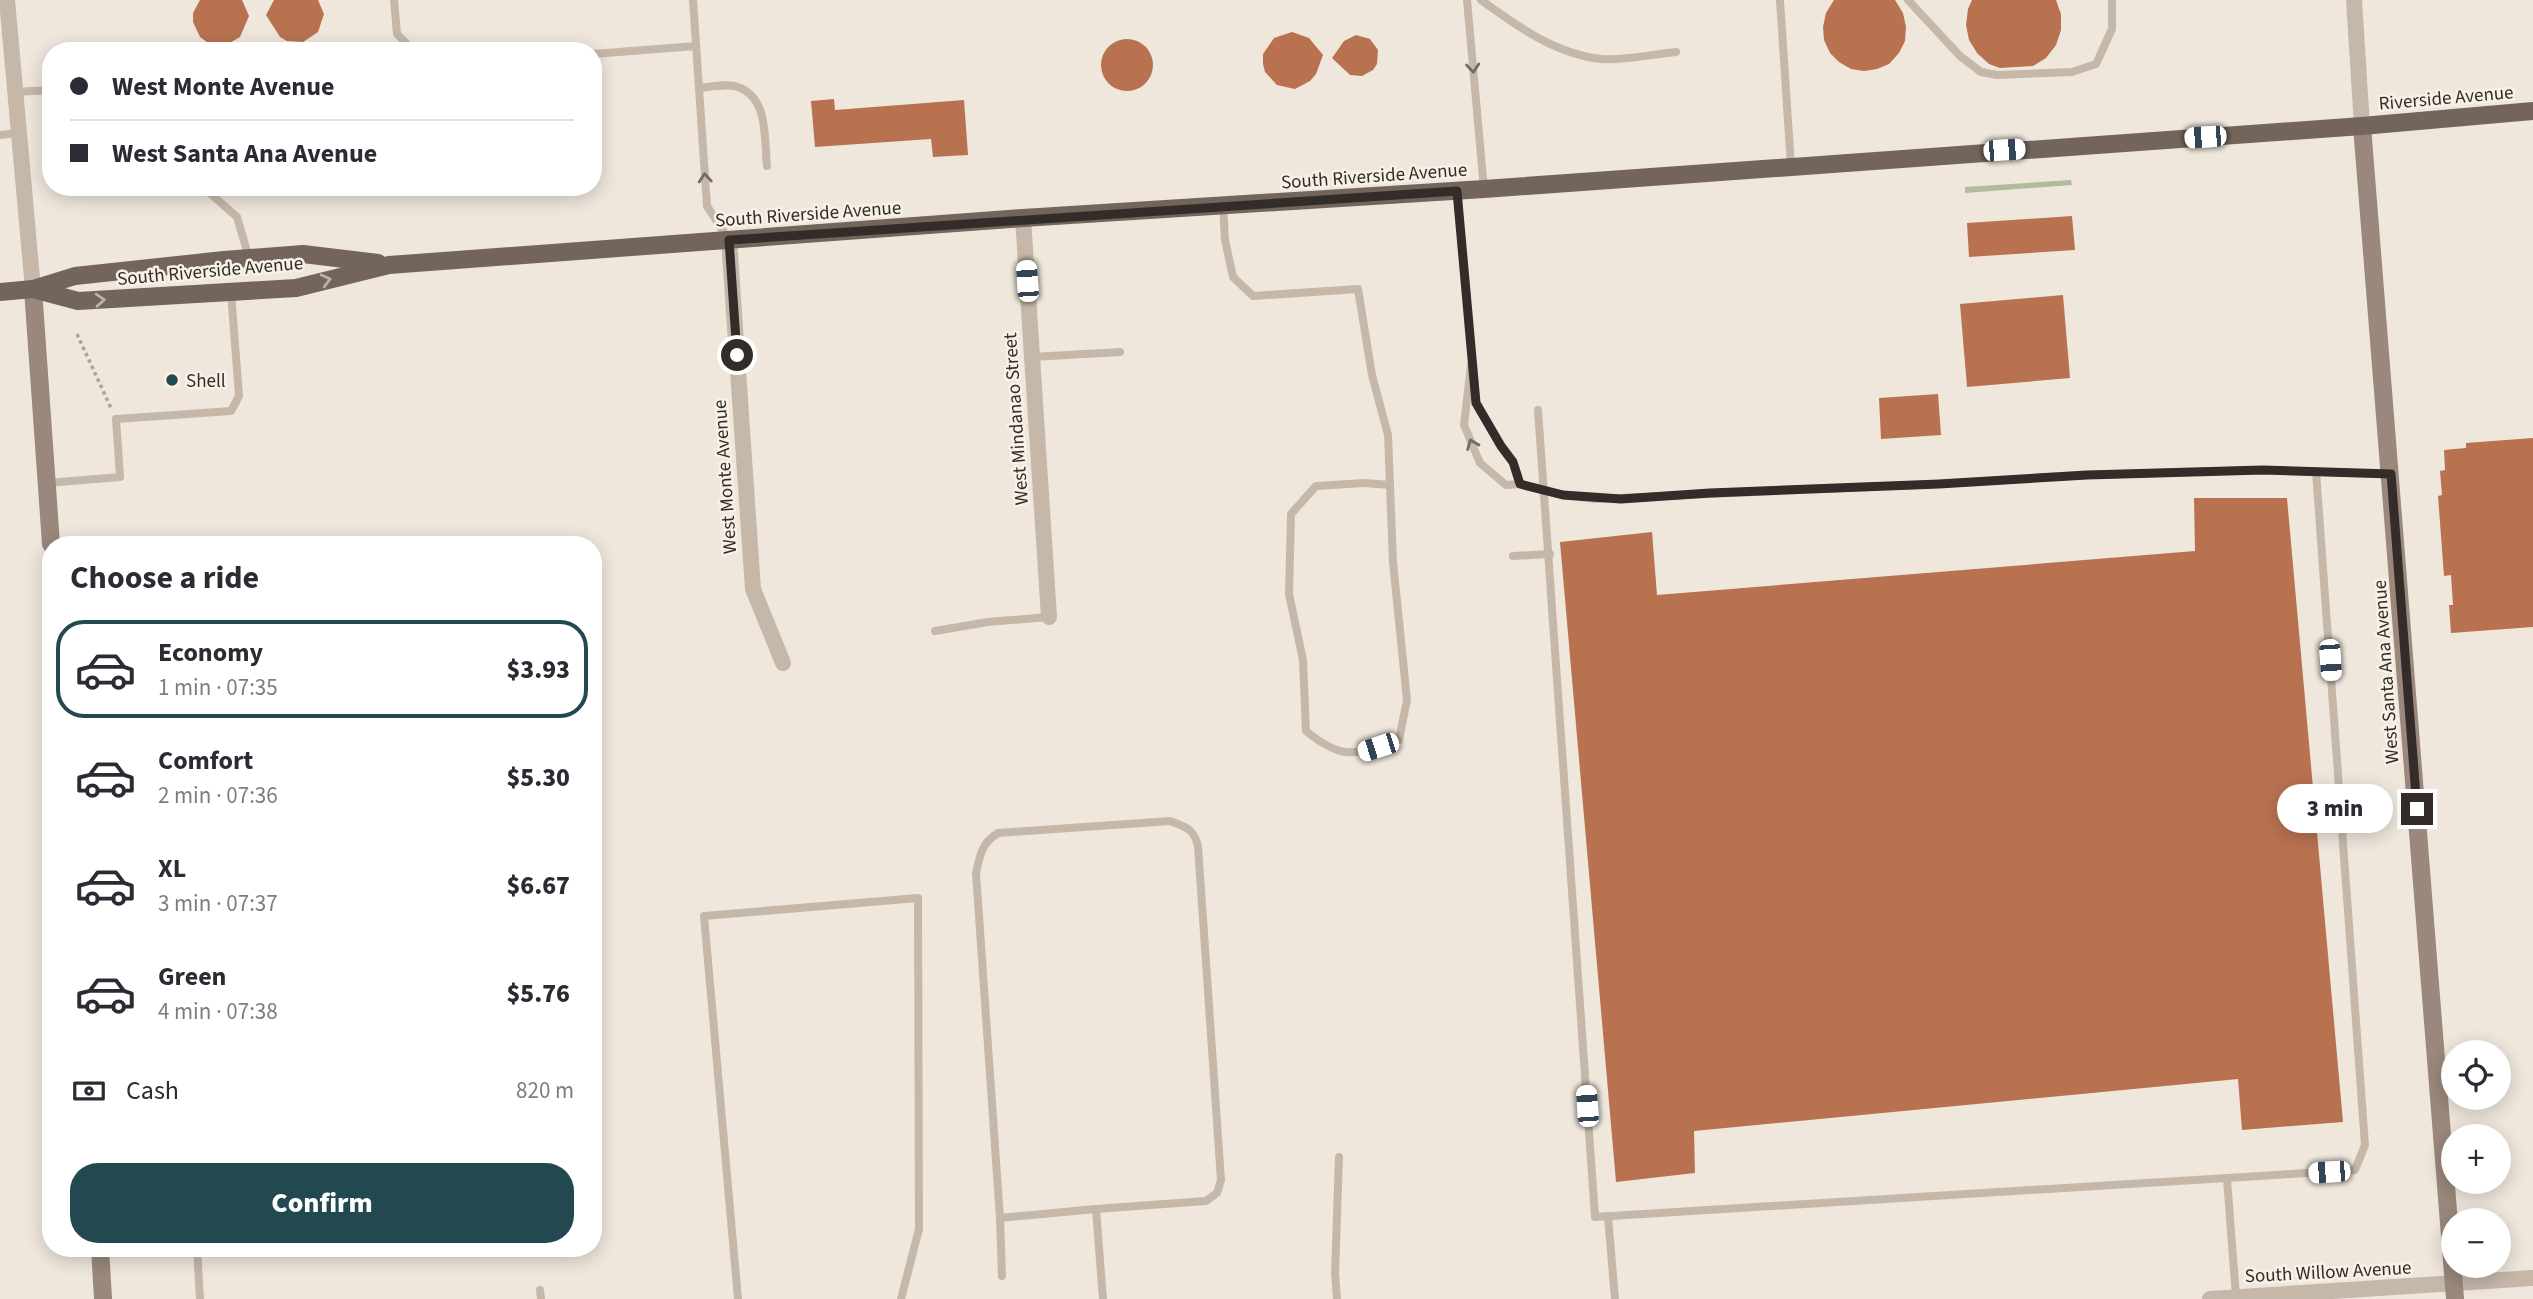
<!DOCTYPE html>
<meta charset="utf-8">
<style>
body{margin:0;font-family:"Source Sans 3",sans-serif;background:#f2f2f3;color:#2b2b33;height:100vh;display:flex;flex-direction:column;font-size:26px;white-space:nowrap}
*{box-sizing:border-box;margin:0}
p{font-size:23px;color:#7c7c81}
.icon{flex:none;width:38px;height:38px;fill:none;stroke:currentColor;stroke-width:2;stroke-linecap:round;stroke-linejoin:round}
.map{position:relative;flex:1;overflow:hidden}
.sheet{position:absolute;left:42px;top:536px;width:560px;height:721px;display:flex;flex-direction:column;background:#fff;border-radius:28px;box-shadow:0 4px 18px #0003}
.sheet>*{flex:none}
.guide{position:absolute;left:42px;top:42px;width:560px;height:154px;border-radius:28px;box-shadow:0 4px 18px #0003;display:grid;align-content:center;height:154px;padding:0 28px;background:#fff}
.fabs{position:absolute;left:2441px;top:1040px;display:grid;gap:14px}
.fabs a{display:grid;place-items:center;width:70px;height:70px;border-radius:50%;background:#fff;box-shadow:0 4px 18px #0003;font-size:35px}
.end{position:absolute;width:32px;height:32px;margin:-16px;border:9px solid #332c28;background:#fff;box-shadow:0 0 0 4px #fff}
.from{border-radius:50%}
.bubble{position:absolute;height:49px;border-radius:24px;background:#fff;box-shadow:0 4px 18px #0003;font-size:23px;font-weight:800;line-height:49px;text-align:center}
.car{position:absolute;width:21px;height:42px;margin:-21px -10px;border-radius:9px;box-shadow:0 0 5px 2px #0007;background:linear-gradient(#fff 24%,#345 0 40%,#fff 0 76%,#345 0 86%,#fff 0)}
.guide b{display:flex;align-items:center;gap:24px;height:66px;font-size:26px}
.guide b+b{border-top:2px solid #e1e1e2}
.guide i{width:18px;height:18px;background:#2b2b33}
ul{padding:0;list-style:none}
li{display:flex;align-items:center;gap:21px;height:98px;margin:0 14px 10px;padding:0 14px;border:4px solid transparent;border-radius:28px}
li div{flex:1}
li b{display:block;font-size:26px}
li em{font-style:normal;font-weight:800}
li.on{border-color:#224950}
li>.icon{width:63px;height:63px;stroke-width:1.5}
h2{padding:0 28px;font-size:32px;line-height:84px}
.pay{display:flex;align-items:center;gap:18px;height:77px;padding:0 28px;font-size:26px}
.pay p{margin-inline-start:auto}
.action{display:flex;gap:14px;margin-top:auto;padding:14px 28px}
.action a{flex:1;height:80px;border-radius:28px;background:#224950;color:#fff;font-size:28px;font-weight:800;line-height:80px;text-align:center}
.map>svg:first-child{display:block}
.green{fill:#afbc9d}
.building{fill:#b87250}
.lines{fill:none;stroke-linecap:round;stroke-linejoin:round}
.path{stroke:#b1a293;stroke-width:3.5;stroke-dasharray:3.5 3.5;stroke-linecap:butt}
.lane{stroke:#c5b8a9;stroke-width:8}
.street{stroke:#c5b8a9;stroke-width:16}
.secondary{stroke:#99887b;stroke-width:18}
.primary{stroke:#73655b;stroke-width:18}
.oneway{stroke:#756b62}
.oneway2{stroke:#bcb2a8}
.route{stroke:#332c28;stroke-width:9}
.poi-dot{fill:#224950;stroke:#f7f1e7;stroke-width:2.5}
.labels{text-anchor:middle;stroke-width:5;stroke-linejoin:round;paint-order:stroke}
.street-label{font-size:19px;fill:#332c28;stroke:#f7f1e7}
.poi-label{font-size:19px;fill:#332c28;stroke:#f7f1e7;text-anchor:start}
</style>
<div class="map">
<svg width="2533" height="1299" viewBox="0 0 2533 1299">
<rect width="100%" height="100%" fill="#efe7dc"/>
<!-- green -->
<path class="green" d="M2071,180L2072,185L1965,193V187Z"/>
<!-- building -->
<g class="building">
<path d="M200,0H242L249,16L240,37L224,46L207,42L200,37L193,22V13Z"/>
<path d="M274,0H318L324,14L318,32L303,42L287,41L280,37L266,15Z"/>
<path d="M1834,0H1895L1903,13L1906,27L1905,41L1899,53L1889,64L1877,69L1864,71L1851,69L1839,62L1830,53L1824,40L1823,27L1826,13Z"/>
<path d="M1972,0H2056L2061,14V30L2056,45L2046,58L2033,66L2000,68L1989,64L1977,53L1969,40L1966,25L1968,9Z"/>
<path d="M1292,32L1309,38L1323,55L1316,74L1310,81L1295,89L1277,85L1265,72L1263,64V54L1274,38Z"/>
<path d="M1356,35L1370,39L1378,50L1377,64L1373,70L1362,76L1350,75L1332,58L1344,41Z"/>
<circle cx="1127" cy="65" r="26"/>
<path d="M834,99L835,110L964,100L968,155L933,157L931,139L815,147L811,101Z"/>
<path d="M2072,216L2075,250L1969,257L1967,223Z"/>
<path d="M2063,295L2070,378L1967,387L1960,304Z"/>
<path d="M1938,394L1941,435L1881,439L1879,398Z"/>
<path d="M2533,438V627L2451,633L2449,605H2453L2451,575L2444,576L2438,496L2442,495L2440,471L2445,470L2444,450L2466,448V443Z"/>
<path d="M2194,498H2287L2343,1122L2242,1130L2238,1079L1694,1131L1695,1173L1616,1182L1560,542L1652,532L1657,595L2195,551Z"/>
</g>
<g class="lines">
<!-- path -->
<path class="path" d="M77,334L111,408"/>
<!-- lane -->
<g class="lane">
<path d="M394,0L397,34L414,51"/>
<path d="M693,0L707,206L729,240"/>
<path d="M1467,0L1484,189"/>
<path d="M1481,0C1517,26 1555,54 1601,59C1621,61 1655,54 1676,52"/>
<path d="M1780,0L1791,166"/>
<path d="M1908,0L1960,56L1981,72L1997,75L2072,72L2096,64L2112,29V0"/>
<path d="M593,54L696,46"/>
<path d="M699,88C710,87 728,83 738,87C769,98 764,139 767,166"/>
<path d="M15,92L51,90"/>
<path d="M0,135L19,133"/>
<path d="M203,187L237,217L249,258"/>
<path d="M1457,191L1476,403L1501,446L1513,462L1520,484"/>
<path d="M1223,206L1225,240L1233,277L1253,296L1358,289L1372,375L1388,435L1393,562L1407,700L1399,740C1356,754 1344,762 1306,731L1303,660L1289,594L1291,514L1316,486L1364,483L1390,485"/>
<path d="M1032,357L1120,352"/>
<path d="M1471,365L1464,425L1480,463L1506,485L1520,484L1563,495L1595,499L1939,484L2087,475L2263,470L2391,474"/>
<path d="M1538,410L1595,1217L2355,1170L2365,1145L2316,472"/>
<path d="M47,483L120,477L116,419L231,411L239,396L231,292"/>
<path d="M1513,556L1550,554"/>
<path d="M935,631L988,622L1049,617"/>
<path d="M2227,1179L2236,1297"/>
<path d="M1608,1216L1615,1299"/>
<path d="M1000,1218L1096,1209"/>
<path d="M197,1248L200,1299"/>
<path d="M1002,1276L1000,1218L976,873C980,854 982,843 998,833L1170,821C1186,827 1194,829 1198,846L1221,1180L1217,1193L1206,1201L1096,1209L1103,1299"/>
<path d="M540,1290L541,1299"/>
<path d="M738,1299L704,916L918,898L919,1229L901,1299"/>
<path d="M1337,1299L1335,1274L1339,1157"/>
</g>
<!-- street -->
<g class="street">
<path d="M7,0L33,289"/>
<path d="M2354,0L2362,126"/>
<path d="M1023,218L1049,617"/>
<path d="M729,240L753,589L783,663"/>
<path d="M2210,1299L2533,1278"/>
</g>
<!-- secondary -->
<g class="secondary">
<path d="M2362,126L2455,1299"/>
<path d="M33,289L51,544"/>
<path d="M100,1248L103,1299"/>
</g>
<!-- primary -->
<g class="primary">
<path d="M33,289L78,301L296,288L389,265L1023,218L1484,189L2362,126L2533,111"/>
<path d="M0,292L33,289L75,276L224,260L303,254L378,263"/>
</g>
</g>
<!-- one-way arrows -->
<defs><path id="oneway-chevron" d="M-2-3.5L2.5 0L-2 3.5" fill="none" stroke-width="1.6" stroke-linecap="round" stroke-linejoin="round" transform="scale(1.75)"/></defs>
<g class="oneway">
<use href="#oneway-chevron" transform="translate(1473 68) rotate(85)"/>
<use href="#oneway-chevron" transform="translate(705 178) rotate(-94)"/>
<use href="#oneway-chevron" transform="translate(1472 444) rotate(-112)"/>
</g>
<g class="oneway2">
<use href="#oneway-chevron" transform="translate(326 280) rotate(-14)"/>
<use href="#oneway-chevron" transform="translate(100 300) rotate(-4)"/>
</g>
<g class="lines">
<!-- route -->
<path class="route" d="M737,355L729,240L1457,191L1476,403L1501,446L1513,462L1520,484L1563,495L1621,499L1710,493L1939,484L2087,475L2263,470L2391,474L2417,809"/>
</g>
<!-- markers -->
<circle class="poi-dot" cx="172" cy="380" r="7"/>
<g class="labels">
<!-- street labels -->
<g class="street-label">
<text transform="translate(2446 97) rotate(-5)" y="7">Riverside Avenue</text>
<text transform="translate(1374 175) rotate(-4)" y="7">South Riverside Avenue</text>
<text transform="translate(808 213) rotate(-4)" y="7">South Riverside Avenue</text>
<text transform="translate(210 270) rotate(-5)" y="7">South Riverside Avenue</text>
<text transform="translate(1015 419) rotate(-94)" y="7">West Mindanao Street</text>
<text transform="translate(724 477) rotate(-94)" y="7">West Monte Avenue</text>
<text transform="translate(2385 672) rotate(-94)" y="7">West Santa Ana Avenue</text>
<text transform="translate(2328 1271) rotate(-3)" y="7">South Willow Avenue</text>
</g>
<!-- poi labels -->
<g class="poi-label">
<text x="186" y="387">Shell</text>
</g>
</g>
</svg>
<div class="fabs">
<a><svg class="icon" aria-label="locate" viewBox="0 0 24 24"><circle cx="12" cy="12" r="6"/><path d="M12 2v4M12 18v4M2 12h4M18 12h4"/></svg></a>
<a>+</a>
<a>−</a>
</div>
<i class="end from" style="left:737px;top:355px"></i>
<i class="end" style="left:2417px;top:809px"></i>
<div class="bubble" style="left:2277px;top:784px;width:116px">3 min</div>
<i class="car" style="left:2205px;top:137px;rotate:266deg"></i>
<i class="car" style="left:2004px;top:150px;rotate:86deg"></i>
<i class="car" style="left:1027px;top:281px;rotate:356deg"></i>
<i class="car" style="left:2330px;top:660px;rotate:176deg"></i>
<i class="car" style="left:1378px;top:747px;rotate:252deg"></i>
<i class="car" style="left:1587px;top:1106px;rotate:356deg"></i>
<i class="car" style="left:2329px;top:1172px;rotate:266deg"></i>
<div class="guide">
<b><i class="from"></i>West Monte Avenue</b>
<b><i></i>West Santa Ana Avenue</b>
</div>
<section class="sheet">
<h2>Choose a ride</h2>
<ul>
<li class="on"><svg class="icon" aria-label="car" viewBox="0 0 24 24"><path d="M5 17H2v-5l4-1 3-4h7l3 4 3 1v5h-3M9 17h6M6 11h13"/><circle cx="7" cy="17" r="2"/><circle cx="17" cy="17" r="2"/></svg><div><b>Economy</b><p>1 min · 07:35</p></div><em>$3.93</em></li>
<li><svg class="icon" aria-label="car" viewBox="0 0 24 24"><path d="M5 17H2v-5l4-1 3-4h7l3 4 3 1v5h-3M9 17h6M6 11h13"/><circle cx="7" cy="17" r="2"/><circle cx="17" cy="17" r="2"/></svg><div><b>Comfort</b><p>2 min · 07:36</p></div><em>$5.30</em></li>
<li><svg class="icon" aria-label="car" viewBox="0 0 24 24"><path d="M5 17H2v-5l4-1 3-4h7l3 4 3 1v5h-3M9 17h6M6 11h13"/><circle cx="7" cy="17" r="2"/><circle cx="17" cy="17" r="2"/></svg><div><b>XL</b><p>3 min · 07:37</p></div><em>$6.67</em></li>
<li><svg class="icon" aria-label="car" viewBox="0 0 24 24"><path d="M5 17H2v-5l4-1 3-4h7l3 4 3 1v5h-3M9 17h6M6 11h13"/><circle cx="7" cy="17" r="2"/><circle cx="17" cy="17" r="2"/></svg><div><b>Green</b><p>4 min · 07:38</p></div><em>$5.76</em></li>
</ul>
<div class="pay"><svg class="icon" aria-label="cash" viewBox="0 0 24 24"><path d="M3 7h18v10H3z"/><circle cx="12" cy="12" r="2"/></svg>Cash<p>820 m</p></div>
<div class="action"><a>Confirm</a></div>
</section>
</div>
